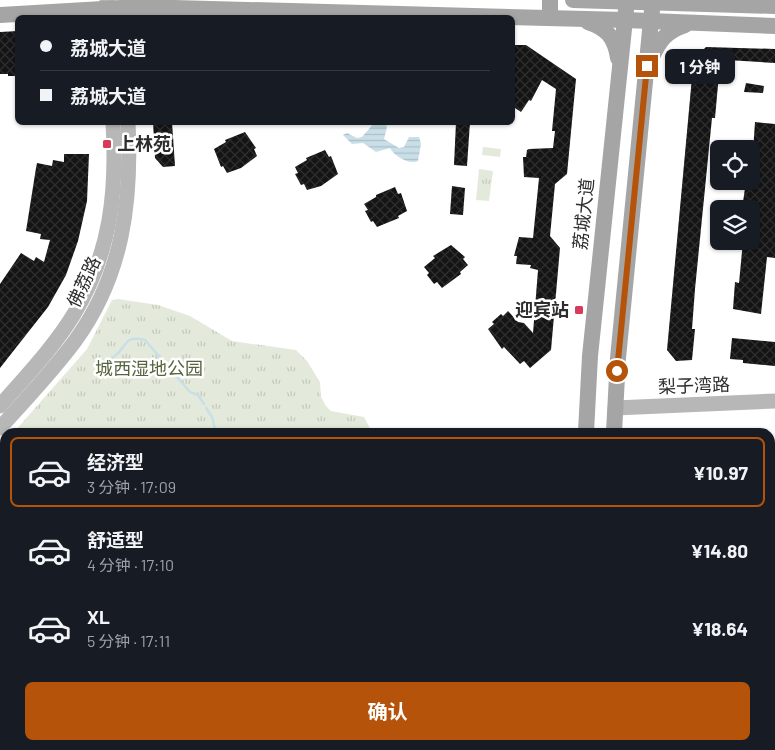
<!DOCTYPE html>
<html lang="zh">
<meta charset="utf-8">
<style>
body{margin:0;font-family:Barlow,"Noto Sans SC",sans-serif;background:#20242c;color:#f1f3f6;height:100vh;display:flex;flex-direction:column;font-size:19px;white-space:nowrap}
*{box-sizing:border-box;margin:0}
p{font-size:16px;color:#9ea1a6}
.icon{flex:none;width:28px;height:28px;fill:none;stroke:currentColor;stroke-width:2;stroke-linecap:round;stroke-linejoin:round}
.map{position:relative;flex:1;overflow:hidden}
.drawer{position:absolute;left:0px;top:428px;width:775px;height:322px;display:flex;flex-direction:column;background:#171b24;border-radius:15px 15px 0 0;box-shadow:0 1px 4px #0004}
.drawer>*{flex:none}
.banner{position:absolute;left:15px;top:15px;width:500px;height:110px;border-radius:8px;box-shadow:0 1px 4px #0004;display:grid;align-content:center;height:110px;padding:0 25px;background:#171b24}
.buttons{position:absolute;left:710px;top:140px;display:grid;gap:10px}
.buttons a{display:grid;place-items:center;width:50px;height:50px;border-radius:8px;background:#171b24;box-shadow:0 1px 4px #0004;font-size:25px}
.end{position:absolute;width:22px;height:22px;margin:-11px;border:6px solid #b45309;background:#fff;box-shadow:0 0 0 2px #fff}
.from{border-radius:50%}
.bubble{position:absolute;height:35px;border-radius:8px;background:#171b24;box-shadow:0 1px 4px #0004;font-size:16px;font-weight:700;line-height:35px;text-align:center}
.banner b{display:flex;align-items:center;gap:18px;height:48px;font-size:19px}
.banner b+b{border-top:1px solid #363941}
.banner i{width:12px;height:12px;background:#f1f3f6}
ul{padding:9px 0 0;list-style:none}
li{display:flex;align-items:center;gap:15px;height:70px;margin:0 10px 8px;padding:0 15px;border:2px solid transparent;border-radius:8px}
li div{flex:1}
li b{display:block;font-size:19px}
li em{font-style:normal;font-weight:700}
li.current{border-color:#b45309}
li>.icon{width:45px;height:45px;stroke-width:1.5}
.primary-button{display:flex;gap:10px;margin-top:auto;padding:10px 25px}
.primary-button a{flex:1;height:58px;border-radius:8px;background:#b45309;color:#fff;font-size:20px;font-weight:700;line-height:58px;text-align:center}
.map>svg:first-child{display:block}
.park{fill:url(#park-tufts)}
.pitch{fill:#e4eadb}
.water{fill:url(#water-rules)}
.lines{fill:none;stroke-linecap:round;stroke-linejoin:round}
.stream{stroke:#c9dfe8;stroke-width:2.5}
.building{fill:url(#building-cross-hatch)}
.secondary{stroke:#b7b7b7;stroke-width:15}
.primary{stroke:#a5a5a5;stroke-width:16}
.route{stroke:#b45309;stroke-width:6}
.poi-dot{fill:#d83b57;stroke:#fff;stroke-width:2}
.labels{text-anchor:middle;stroke-width:5;stroke-linejoin:round;paint-order:stroke}
.poi-label{font-size:18px;font-weight:bold;fill:#2d2d2d;stroke:#fff;text-anchor:start}
.street-label{font-size:18px;fill:#2d2d2d;stroke:#fff}
.park-label{font-size:18px;fill:#54653e;stroke:#fff}
</style>
<div class="map">
<svg width="775" height="750" viewBox="0 0 775 750">
<defs>
<pattern id="park-tufts" width="24" height="20" patternUnits="userSpaceOnUse" patternTransform="scale(1.25)"><rect width="24" height="20" fill="#e4eadb"/><path d="M3 7l-1-3M5 7V3M7 7l1-3M15 17l-1-3M17 17v-4M19 17l1-3" fill="none" stroke="#c4c9bc"/></pattern>
<pattern id="water-rules" width="6" height="5" patternUnits="userSpaceOnUse" patternTransform="scale(1.25)"><rect width="6" height="5" fill="#c9dfe8"/><path d="M0 2.5h6" fill="none" stroke="#adc0c7"/></pattern>
<pattern id="building-cross-hatch" width="8" height="8" patternUnits="userSpaceOnUse" patternTransform="scale(1.25)"><rect width="8" height="8" fill="#141414"/><path d="M0 0l8 8M0 8l8-8" fill="none" stroke="#2e2e2e"/></pattern>
</defs>
<rect width="100%" height="100%" fill="#fff"/>
<!-- park -->
<g class="park">
<path d="M479,169L493,171L489,201L476,200Z"/>
<path d="M118,299L158,305L190,316L232,341L296,350L307,361L320,382L321,397L326,406L331,411L364,417L372,432H14L87,349L112,300Z"/>
<path d="M5,443V592L0,585V451Z"/>
<path d="M117,745H399L396,750H119Z"/>
</g>
<!-- pitch -->
<path class="pitch" d="M483,147L501,149L500,157L482,155Z"/>
<!-- water -->
<g class="water">
<path d="M374,123H385L387,127L384,139L399,148L404,147L409,137H419L421,144L418,161C409,165 394,156 390,148L376,152L363,143L352,144L343,135L347,133L357,138L362,137Z"/>
<path d="M162,745H335L334,750H166Z"/>
</g>
<g class="lines">
<!-- stream -->
<g class="stream">
<path d="M95,363C102,361 109,360 115,356C128,345 124,335 145,340L190,392L198,395L204,404"/>
<path d="M206,408L212,417L215,429"/>
</g>
</g>
<!-- building -->
<g class="building">
<path d="M18,31V52H16L18,73L15,76H8V74H0V32Z"/>
<path d="M512,45H526L576,79L567,174L555,184L550,236L560,248L551,350L530,368L524,361L520,364L504,347L502,349L488,329L494,324L492,322L501,314L503,316L508,311L518,322L524,323L533,333L538,270L530,268L531,265L516,264L517,256H514L519,237L533,238L539,178L524,177L523,157H526L527,150L529,149L553,148L555,131H552L556,89L542,80L531,101L529,100L521,112L512,106Z"/>
<path d="M706,47L775,49V63L695,58Z"/>
<path d="M698,72L719,74L715,118H712L695,289L692,329H695L692,360L676,361L667,350L692,77Z"/>
<path d="M746,83L764,86L763,93L744,92Z"/>
<path d="M153,122H172L175,166L163,167L155,158Z"/>
<path d="M456,122H470L467,166L454,165Z"/>
<path d="M755,122L775,124V258L767,257L761,314L733,309L735,282L739,283L743,241H751V209H746L747,203L743,202L746,181H751Z"/>
<path d="M245,132L256,148L254,149L257,156L241,168L227,173L223,166L221,167L214,149L226,142L225,140Z"/>
<path d="M325,150L329,157L331,156L338,174L321,186L307,190L304,184L301,185L295,174L298,173L295,167L307,160L306,158Z"/>
<path d="M64,154H89L87,201L78,241L66,275L48,307L0,368V284L21,253L34,261L36,257L44,262L50,240L40,239L41,234L26,231L36,168L37,163L52,166L53,160L64,162Z"/>
<path d="M452,186L465,188L463,215L450,214Z"/>
<path d="M395,187L398,194L401,193L407,211L398,216L399,218L377,227L373,221L371,222L365,211L368,210L364,204L376,197V195Z"/>
<path d="M451,245L465,257L463,259L468,265L460,272L461,274L442,288L437,282L434,284L427,275L429,273L424,267L435,258L433,256Z"/>
<path d="M732,338L775,342V366L743,363V360L730,359Z"/>
</g>
<g class="lines">
<!-- secondary -->
<g class="secondary">
<path d="M107,0L108,18"/>
<path d="M0,406C26,376 54,347 74,314C111,253 117,191 113,122"/>
<path d="M615,408L775,401"/>
<path d="M0,428C25,400 52,372 75,341C123,275 132,202 128,122"/>
<path d="M0,611L5,618"/>
<path d="M0,637L5,644"/>
<path d="M80,745L84,750"/>
<path d="M101,745L104,750"/>
</g>
<!-- primary -->
<g class="primary">
<path d="M573,0L775,6"/>
<path d="M0,15L137,7L625,20L775,26"/>
<path d="M550,17V0"/>
<path d="M588,22C607,28 615,38 618,58"/>
<path d="M651,59C659,41 666,31 685,25"/>
<path d="M586,432L590,356L627,0"/>
<path d="M614,432L618,358L653,0"/>
<path d="M527,750L529,745"/>
<path d="M556,750L558,745"/>
</g>
</g>
<g class="lines">
<!-- route -->
<path class="route" d="M617,371L647,66"/>
</g>
<!-- markers -->
<g class="poi-dot">
<rect x="102" y="139" width="10" height="10" rx="2.5"/>
<rect x="574" y="305" width="10" height="10" rx="2.5"/>
</g>
<g class="labels">
<!-- poi labels -->
<g class="poi-label">
<text x="117" y="150">上林苑</text>
<text x="569" y="316" text-anchor="end">迎宾站</text>
</g>
<!-- street labels -->
<g class="street-label">
<text transform="translate(584 214) rotate(-84)" y="6">荔城大道</text>
<text transform="translate(84 282) rotate(-65)" y="6">佛荔路</text>
<text transform="translate(694 386) rotate(-2)" y="6">梨子湾路</text>
</g>
<!-- park labels -->
<g class="park-label">
<text x="149" y="375">城西湿地公园</text>
</g>
</g>
</svg>
<div class="buttons">
<a><svg class="icon" aria-label="locate" viewBox="0 0 24 24"><circle cx="12" cy="12" r="6"/><path d="M12 2v4M12 18v4M2 12h4M18 12h4"/></svg></a>
<a><svg class="icon" aria-label="layers" viewBox="0 0 24 24"><path d="M12 4l9 5-9 5-9-5zM3 14l9 5 9-5"/></svg></a>
</div>
<i class="end from" style="left:617px;top:371px"></i>
<i class="end" style="left:647px;top:66px"></i>
<div class="bubble" style="left:665px;top:49px;width:70px">1 分钟</div>
<div class="banner">
<b><i class="from"></i>荔城大道</b>
<b><i></i>荔城大道</b>
</div>
<section class="drawer">
<ul>
<li class="current"><svg class="icon" aria-label="car" viewBox="0 0 24 24"><path d="M5 17H2v-5l4-1 3-4h7l3 4 3 1v5h-3M9 17h6M6 11h13"/><circle cx="7" cy="17" r="2"/><circle cx="17" cy="17" r="2"/></svg><div><b>经济型</b><p>3 分钟 · 17:09</p></div><em>¥10.97</em></li>
<li><svg class="icon" aria-label="car" viewBox="0 0 24 24"><path d="M5 17H2v-5l4-1 3-4h7l3 4 3 1v5h-3M9 17h6M6 11h13"/><circle cx="7" cy="17" r="2"/><circle cx="17" cy="17" r="2"/></svg><div><b>舒适型</b><p>4 分钟 · 17:10</p></div><em>¥14.80</em></li>
<li><svg class="icon" aria-label="car" viewBox="0 0 24 24"><path d="M5 17H2v-5l4-1 3-4h7l3 4 3 1v5h-3M9 17h6M6 11h13"/><circle cx="7" cy="17" r="2"/><circle cx="17" cy="17" r="2"/></svg><div><b>XL</b><p>5 分钟 · 17:11</p></div><em>¥18.64</em></li>
</ul>
<div class="primary-button"><a>确认</a></div>
</section>
</div>
